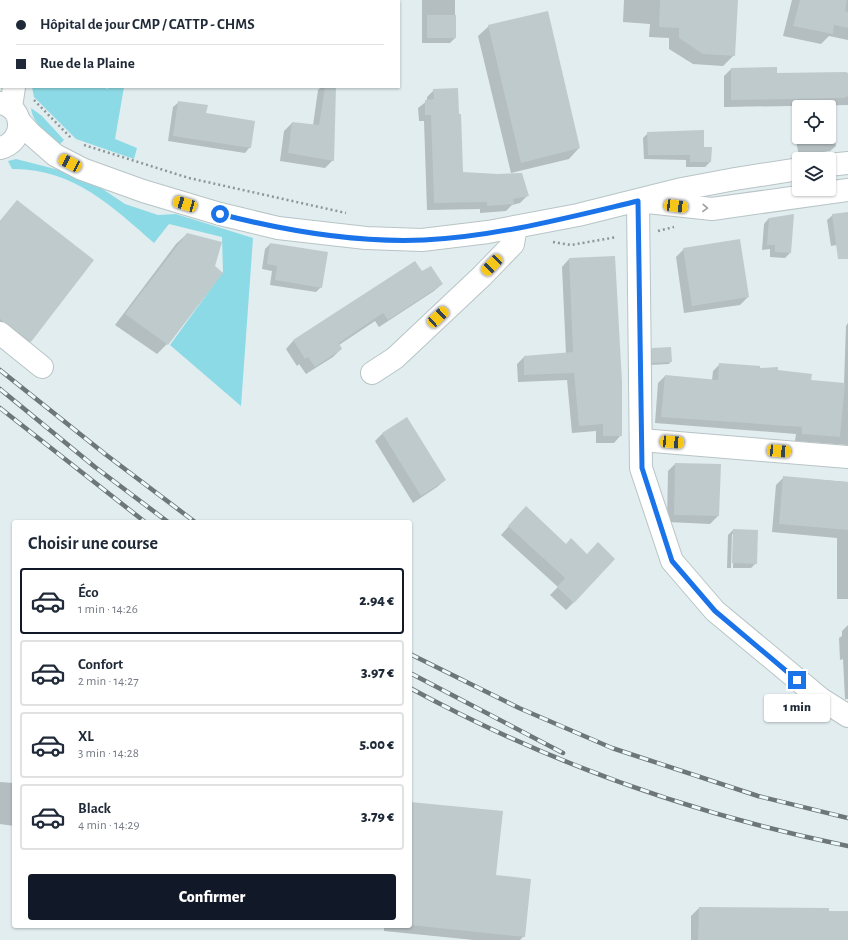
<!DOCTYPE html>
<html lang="fr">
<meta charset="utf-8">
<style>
body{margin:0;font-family:"Alegreya Sans",sans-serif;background:#f6f6f7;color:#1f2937;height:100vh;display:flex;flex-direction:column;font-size:15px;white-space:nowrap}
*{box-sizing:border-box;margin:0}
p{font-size:13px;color:#747a83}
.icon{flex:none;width:22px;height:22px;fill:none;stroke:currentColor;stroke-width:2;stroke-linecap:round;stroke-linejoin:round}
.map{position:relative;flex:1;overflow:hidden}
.details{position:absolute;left:12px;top:520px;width:400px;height:408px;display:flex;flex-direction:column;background:#fff;border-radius:4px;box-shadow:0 1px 3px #0004}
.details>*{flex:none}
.top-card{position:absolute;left:0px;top:0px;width:400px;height:88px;box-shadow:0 1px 3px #0004;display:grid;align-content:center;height:88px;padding:0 16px;background:#fff}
.controls{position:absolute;left:792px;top:100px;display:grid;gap:8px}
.controls a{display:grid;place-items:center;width:44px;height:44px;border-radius:4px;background:#fff;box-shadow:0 1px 3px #0004;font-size:20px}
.end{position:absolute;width:18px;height:18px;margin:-9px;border:5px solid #1a73e8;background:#fff;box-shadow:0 0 0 2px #fff}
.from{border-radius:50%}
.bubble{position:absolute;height:28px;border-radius:4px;background:#fff;box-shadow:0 1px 3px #0004;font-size:13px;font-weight:800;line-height:28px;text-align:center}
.car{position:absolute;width:12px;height:24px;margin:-12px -6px;border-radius:5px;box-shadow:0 0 3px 1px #0007;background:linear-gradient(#f5c518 24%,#345 0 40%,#f5c518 0 76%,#345 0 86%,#f5c518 0)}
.top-card b{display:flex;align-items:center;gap:14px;height:38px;font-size:15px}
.top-card b+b{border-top:1px solid #e0e1e3}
.top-card i{width:10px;height:10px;background:#1f2937}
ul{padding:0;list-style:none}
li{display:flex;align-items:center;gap:12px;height:66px;margin:0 8px 6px;padding:0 8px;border:2px solid #e0e1e3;border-radius:4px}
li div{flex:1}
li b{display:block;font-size:15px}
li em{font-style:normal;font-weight:800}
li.on{border-color:#111827}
li>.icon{width:36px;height:36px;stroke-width:1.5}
h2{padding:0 16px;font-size:18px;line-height:48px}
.action{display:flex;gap:8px;margin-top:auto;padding:8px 16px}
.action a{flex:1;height:46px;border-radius:4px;background:#111827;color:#fff;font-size:16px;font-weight:800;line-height:46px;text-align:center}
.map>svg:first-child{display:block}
.green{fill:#8cdae5}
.shadow{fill:#0003}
.building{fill:#becacb}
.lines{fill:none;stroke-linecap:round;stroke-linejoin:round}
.minor-casing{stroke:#b8c4c5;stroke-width:24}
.major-casing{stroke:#b8c4c5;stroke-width:24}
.path{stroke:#8d9698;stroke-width:2.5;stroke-dasharray:2 3;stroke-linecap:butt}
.minor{stroke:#fff;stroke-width:22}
.major{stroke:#fff;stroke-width:22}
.rail-casing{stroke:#6e7678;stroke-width:4.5}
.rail{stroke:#eefafc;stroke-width:3;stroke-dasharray:9;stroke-linecap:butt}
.oneway{stroke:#9d9e9f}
.route{stroke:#1a73e8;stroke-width:5}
</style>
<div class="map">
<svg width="848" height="940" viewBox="0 0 848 940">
<rect width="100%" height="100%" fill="#e1edef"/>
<!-- green -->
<g class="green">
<path d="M32,87H101L108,89L109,87H124L115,139L137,148L134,159L76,139L34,97Z"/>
<path d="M31,108L42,116L64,140L60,144C48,134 33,125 31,108Z"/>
<path d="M16,159L67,172L101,188L125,204L158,215L176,214L253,238L241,406L170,345L223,272L222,237L169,224L154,243C112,206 72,168 12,169L8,161Z"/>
</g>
<!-- shadow -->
<g class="shadow">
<path d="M422,0H455V38L450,43H422Z"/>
<path d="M624,0H737L734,55L723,66L693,64L669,49V38L649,37L650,24L623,22Z"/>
<path d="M792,0H848V40L829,36L821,44L783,36Z"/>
<path d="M489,26L579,148L569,159L511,173L478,36Z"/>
<path d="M731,69L776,74L848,73V105L724,107V76Z"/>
<path d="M321,87H335L333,160L325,168L280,161L284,131L292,123L313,125L318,90Z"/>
<path d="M434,90L462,173L528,195L520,203L512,205L506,211L480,213V209L427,210L424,121H419L418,108L427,101V97Z"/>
<path d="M179,102L205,114L250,147L245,153L168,141L173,107Z"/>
<path d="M829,130H833L836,146L830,151L799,156L796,141L800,137H829Z"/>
<path d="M648,133L703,148L710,162L705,167H686V160L644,159L643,138Z"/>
<path d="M17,201L30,341L22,349L0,332V221Z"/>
<path d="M848,213V243L831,246L827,220L833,215Z"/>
<path d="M769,218L790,253L785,258L770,257V249L762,250L764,224Z"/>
<path d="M187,234L167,344L157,354L115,325L176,244Z"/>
<path d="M270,244L321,287L316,292L270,285L272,271L262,269L265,249Z"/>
<path d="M684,249L748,297L740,305L684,313L676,257Z"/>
<path d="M569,259L621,435L614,443H596V431L572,433L567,380L518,382L517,364L524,357L566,354L562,267Z"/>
<path d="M415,263L422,273L442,284L434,291L379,327L375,321L339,345L341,349L333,357L306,374L299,364L297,366L286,349L293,341Z"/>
<path d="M848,323V445L795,441L796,434L655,423L658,383L665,376L712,380L713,371L720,364L776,371L810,381L844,384L846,326Z"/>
<path d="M653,349L671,361L669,364L650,365V351Z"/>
<path d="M407,419L445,480L437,487L413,503L375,441L382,434Z"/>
<path d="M675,464L720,465L718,516L710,524L667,522L668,471Z"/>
<path d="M784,477L848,482V599H837V538L772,532L776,485Z"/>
<path d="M518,516L566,545L574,602L566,610L550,595L558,587L501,535Z"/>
<path d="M733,530L756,563L751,568H731H733L734,534H732L731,568H727L728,535Z"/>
<path d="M848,625V699H845L843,659L840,660L839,638L842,636V631Z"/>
<path d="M0,782L14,783V826L0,824Z"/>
<path d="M410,803L495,876L524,936L520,940H474L384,931V926H410Z"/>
<path d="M699,908L828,909V912H848V940H691V916Z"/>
</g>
<!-- building -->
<g class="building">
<path d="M660,0H738L735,56L703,54L679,38V28L659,27Z"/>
<path d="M800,0H847L845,11L848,12V28L834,25L833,34L793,26Z"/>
<path d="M548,11L580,148L521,163L488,25Z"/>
<rect x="427" y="15" width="29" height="23"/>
<path d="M777,67V73L846,72L848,73V96L844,98L731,100V68Z"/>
<path d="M325,87H336L334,161L288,153L292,122L319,125Z"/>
<path d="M458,88L459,114H461L463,172L497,174L522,173L529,196L513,199L514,204L487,206V202L434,203L431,115H425V100L434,99L433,89Z"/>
<path d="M178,101L208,105L206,113L255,121L251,148L173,136Z"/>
<path d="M704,130V147H712L711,162H690V155H648L647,132Z"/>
<path d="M17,200L94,260L31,342L0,319V221Z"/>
<path d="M848,212V259H838L832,214Z"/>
<path d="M794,214L791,253L775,252V245H767L769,218Z"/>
<path d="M187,233L222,242L215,266L223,273L168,345L125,314Z"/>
<path d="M740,239L749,297L692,306L683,248Z"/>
<path d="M270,243L328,252L322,288L275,280L277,266L267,264Z"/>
<path d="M615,256L622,382V436H603V424L579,426L574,373L524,375V356L573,352L569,258Z"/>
<path d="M415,261L422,271L431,266L443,284L388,320L383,313L339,343L342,349L315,367L308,357L305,359L293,340Z"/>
<path d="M671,347L672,362L652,363V348Z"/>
<path d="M719,363L760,366V368L778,367V370L812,374L811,380L845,383L840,437L802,434V427L661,417L665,375L718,380Z"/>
<path d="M407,417L446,480L421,496L382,433Z"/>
<path d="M675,463L721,464L719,516L674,515Z"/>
<path d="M783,476L848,482V530L779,524Z"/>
<path d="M526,506L566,544L571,538L587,554L598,542L615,559L574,603L557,587L565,578L508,526Z"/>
<path d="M733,529L758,530L757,564L732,563Z"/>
<path d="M410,802L503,811L496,875L531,879L525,937L410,925Z"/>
<path d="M699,907L829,908V911H848V940H698Z"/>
</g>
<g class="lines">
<!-- minor casing -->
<g class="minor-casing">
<g id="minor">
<path d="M5,0L7,1"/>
<path d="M31,1L32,0"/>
<path d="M0,33H1"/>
<path d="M11,107L14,87"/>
<path d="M848,190L712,209L638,201L641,468L672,561L715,611L821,699L848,716"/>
<path d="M0,333L42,367"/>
<path d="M372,373L395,358L482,276L513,244L516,227"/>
<path d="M641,440L848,457"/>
</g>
</g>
<!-- major casing -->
<g class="major-casing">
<g id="major">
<path d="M0,103C26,108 25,142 0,148"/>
<path d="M19,121L30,133L55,155L82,169L143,191L220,214L278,228L366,238L422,240L488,232L578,215L682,189L735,179L799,169"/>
<path d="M829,165L848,163"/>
</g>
</g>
<!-- path -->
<g class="path">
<path d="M34,100L72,139"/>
<path d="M84,145L189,178L346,213"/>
<path d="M658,231L674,227"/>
<path d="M553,242L571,245L617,237"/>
</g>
<!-- minor -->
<use href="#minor" class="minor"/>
<!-- major -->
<use href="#major" class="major"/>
<!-- rail casing -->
<g class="rail-casing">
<g id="rail">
<path d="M0,370L105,454L195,522"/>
<path d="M0,389L95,467L168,522"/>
<path d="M0,408L145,522"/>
<path d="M410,654L519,708L612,748L758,796L848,818"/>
<path d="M410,673L563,753"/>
<path d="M410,688C546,762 696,815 848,846"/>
</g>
</g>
<!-- rail -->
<use href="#rail" class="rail"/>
</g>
<!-- one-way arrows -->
<defs><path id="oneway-chevron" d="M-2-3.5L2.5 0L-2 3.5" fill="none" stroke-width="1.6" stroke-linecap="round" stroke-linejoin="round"/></defs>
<use class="oneway" href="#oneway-chevron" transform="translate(705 208) rotate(3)"/>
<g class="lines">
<!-- route -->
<path class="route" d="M220,214C286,231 355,243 424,240C494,237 570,217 638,201L642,468L672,561L715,611L797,680"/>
</g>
</svg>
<div class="controls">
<a><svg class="icon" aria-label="locate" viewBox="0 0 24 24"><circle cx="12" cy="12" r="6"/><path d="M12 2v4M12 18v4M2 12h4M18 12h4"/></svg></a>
<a><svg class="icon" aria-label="layers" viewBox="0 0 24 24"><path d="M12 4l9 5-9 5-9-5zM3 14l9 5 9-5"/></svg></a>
</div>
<i class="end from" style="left:220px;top:214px"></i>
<i class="end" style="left:797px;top:680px"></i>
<div class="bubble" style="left:764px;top:694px;width:66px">1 min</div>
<i class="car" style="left:70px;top:163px;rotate:297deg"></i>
<i class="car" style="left:185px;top:204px;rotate:286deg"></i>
<i class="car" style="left:676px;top:206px;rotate:97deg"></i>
<i class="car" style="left:492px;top:265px;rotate:224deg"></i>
<i class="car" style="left:438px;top:317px;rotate:47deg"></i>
<i class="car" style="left:672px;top:442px;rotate:94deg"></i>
<i class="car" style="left:779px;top:451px;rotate:94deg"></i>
<div class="top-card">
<b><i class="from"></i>Hôpital de jour CMP / CATTP - CHMS</b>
<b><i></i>Rue de la Plaine</b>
</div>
<section class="details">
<h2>Choisir une course</h2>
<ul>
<li class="on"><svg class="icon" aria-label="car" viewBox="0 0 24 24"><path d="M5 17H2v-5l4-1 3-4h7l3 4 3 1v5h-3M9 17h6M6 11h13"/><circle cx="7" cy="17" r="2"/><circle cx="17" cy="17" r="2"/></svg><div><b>Éco</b><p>1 min · 14:26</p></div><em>2.94 €</em></li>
<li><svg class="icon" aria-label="car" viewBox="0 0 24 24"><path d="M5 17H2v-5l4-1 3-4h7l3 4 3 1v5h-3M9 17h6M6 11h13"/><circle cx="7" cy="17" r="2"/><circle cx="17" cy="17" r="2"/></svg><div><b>Confort</b><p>2 min · 14:27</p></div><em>3.97 €</em></li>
<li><svg class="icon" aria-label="car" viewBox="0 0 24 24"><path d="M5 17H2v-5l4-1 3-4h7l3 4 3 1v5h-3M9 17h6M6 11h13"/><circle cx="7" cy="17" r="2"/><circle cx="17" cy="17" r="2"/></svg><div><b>XL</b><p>3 min · 14:28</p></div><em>5.00 €</em></li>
<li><svg class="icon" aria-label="car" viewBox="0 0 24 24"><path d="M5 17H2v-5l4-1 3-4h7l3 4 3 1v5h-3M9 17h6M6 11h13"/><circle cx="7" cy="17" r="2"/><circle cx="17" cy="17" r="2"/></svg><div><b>Black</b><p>4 min · 14:29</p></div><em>3.79 €</em></li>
</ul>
<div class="action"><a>Confirmer</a></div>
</section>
</div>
